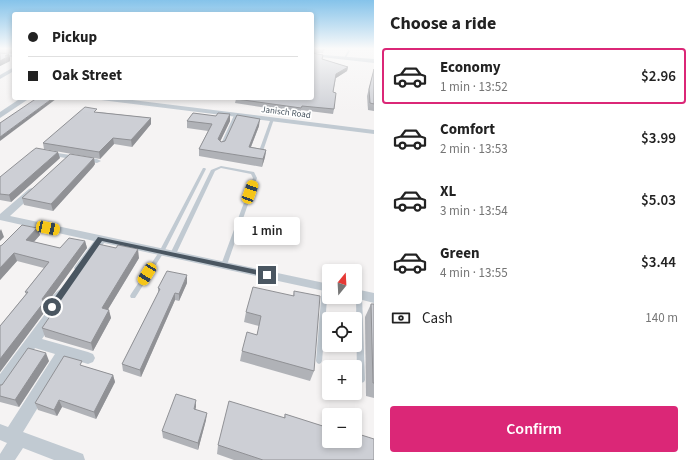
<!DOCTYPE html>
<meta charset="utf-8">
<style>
body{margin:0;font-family:"Source Sans 3",sans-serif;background:#f6f6f6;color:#222;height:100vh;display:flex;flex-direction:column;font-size:15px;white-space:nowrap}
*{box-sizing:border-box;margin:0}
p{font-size:13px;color:#767676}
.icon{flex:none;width:22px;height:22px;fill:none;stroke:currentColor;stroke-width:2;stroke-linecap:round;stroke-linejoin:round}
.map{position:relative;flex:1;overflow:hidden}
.side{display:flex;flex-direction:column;background:#fff;width:320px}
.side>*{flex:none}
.guide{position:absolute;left:12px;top:12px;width:302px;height:88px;border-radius:4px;box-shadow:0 2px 6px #0003;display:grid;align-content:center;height:88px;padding:0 16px;background:#fff}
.needle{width:26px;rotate:18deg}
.fabs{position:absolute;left:322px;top:264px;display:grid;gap:8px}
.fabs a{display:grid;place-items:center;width:40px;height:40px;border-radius:4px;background:#fff;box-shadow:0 2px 6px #0003;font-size:20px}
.end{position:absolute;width:18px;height:18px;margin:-9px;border:5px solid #4a5661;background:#fff;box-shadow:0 0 0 2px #fff}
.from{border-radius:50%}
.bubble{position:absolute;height:28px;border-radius:4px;background:#fff;box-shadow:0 2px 6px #0003;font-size:13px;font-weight:600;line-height:28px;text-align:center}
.car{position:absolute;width:12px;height:24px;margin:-12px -6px;border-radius:5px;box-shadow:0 0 3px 1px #0007;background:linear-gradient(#f5c518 24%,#345 0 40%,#f5c518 0 76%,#345 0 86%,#f5c518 0)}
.guide b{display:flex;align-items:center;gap:14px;height:38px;font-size:15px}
.guide b+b{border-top:1px solid #e0e0e0}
.guide i{width:10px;height:10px;background:#222}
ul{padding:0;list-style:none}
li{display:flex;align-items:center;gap:12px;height:56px;margin:0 8px 6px;padding:0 8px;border:2px solid transparent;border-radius:4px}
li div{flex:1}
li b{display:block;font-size:15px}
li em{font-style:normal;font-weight:600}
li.on{border-color:#db2777}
li>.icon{width:36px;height:36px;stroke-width:1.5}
h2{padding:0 16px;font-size:18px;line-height:48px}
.pay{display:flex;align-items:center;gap:10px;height:44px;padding:0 16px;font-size:15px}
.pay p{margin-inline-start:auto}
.cta{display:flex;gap:8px;margin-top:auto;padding:8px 16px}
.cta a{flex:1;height:46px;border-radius:4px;background:#db2777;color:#fff;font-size:16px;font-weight:600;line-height:46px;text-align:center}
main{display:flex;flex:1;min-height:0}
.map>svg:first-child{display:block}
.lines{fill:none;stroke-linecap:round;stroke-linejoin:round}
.service{fill:#c1cad2;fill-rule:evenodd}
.minor{fill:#c1cad2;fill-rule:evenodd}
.tertiary{fill:#c1cad2;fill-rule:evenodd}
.wall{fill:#b0b2b7}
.shaded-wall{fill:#909195}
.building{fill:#cdcfd5;stroke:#909195}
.route{fill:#4a5661}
.labels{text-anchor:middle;stroke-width:3.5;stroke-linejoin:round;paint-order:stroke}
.far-street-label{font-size:9px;fill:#4a5661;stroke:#fff}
</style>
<main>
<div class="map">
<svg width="374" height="460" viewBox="0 0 374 460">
<rect width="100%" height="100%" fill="#f5f3f3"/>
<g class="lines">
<!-- service -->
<g class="service">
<path d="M346,49H348L350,51L345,59L344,58L348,51Z"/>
<path d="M235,113L238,114L224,146L223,147H221L220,146Z"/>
<path d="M271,118L274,119L263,151L261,152H260L259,151Z"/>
<path d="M221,166L254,172L257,178L227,265L226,266H222L221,265L253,178L251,174L221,168L215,171L176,254L175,255H171L170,254L211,170Z"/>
<path d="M203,168H205L206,169L164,252L135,298H131L130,296L131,294L159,252Z"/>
<path d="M323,285H327L328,287L322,361L321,363L319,364L317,363L316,361L322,287Z"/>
<path d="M357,293H361L362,295L365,380L364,382L361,383L358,382L357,380L356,295Z"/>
</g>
<!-- minor -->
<g class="minor">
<path d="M0,54L14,55V57L0,56Z"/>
<path d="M312,54L374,59V63L312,56Z"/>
<path d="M14,67V71L0,79V75Z"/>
<path d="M98,98H116L374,130V134L101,100Z"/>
<path d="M44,151L97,159L101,161L97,163L47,155H44Z"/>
<path d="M32,188L35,189L36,191L35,193L10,216L329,284V292L104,243L84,271H76L74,268L76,265L94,241L0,220V214L29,189Z"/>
<path d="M63,288L67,289L69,292L56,310L58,314L56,318L42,339L88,352L93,354L95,358L93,362L88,364L68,358L23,432L83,454L85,460H54L23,448L15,460H0V454L7,443L0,440V424L8,427L55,354L35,348L5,391L0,393V374L48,310L46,307C49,300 56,290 63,288Z"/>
<path d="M355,289L374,293V303L351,297H355Z"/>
</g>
<!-- tertiary -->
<path class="tertiary" d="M21,98H30L0,118V112Z"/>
</g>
<!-- wall -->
<g class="wall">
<path d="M0,49H14V54L3,53L10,58V61L0,66Z"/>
<path d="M312,49H324L323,53H312Z"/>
<path d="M322,59L348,67L347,71L336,78L333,92L334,109L333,114L301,110V113L235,103L236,99Z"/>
<path d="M374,69V111L368,110L367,96Z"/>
<path d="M98,112L151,118V124L132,147L114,144L100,159L44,149L43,143Z"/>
<path d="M187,121H230L220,141L221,142L259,126L251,147L266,150L265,157L262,167L199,156V149L208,131L187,128Z"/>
<path d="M60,158L11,202L0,200V177Z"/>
<path d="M95,164L53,211L24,205L22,198Z"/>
<path d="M37,228L40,235L34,242L60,248L85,241L87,248L45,306L46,310L0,372V326L26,294L25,292L44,268L17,261L0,280V246Z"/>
<path d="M116,248L139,258L108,309L111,318L93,351L45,337L42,328Z"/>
<path d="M187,283L179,301L175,300L141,377L123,371L122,364L158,293V288Z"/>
<path d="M294,291L314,371L310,381L240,361L242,351L257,335L259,326L244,322L246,312L293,296Z"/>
<path d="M371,304H374V398L366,396L365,317Z"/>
<path d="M49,361L19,407L0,402V385Z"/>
<path d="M83,366L113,375L115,382L96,419L62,407L57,416L38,410L35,403Z"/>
<path d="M196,407L195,409L206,420L198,450L163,438L162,431Z"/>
<path d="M285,414L327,428L329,425L374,460H234L217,454L218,445L284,418Z"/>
</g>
<!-- shaded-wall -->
<g class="shaded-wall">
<path d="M9,54L10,58V61L0,66V61L5,56Z"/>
<path d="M348,67L347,71L336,78V74Z"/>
<path d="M53,98H56V99L0,141V137Z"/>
<path d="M230,114V121L218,146V139Z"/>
<path d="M151,118V124L132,147L131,140Z"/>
<path d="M260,119L259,126L248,154L249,147Z"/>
<path d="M113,138L114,144L100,159L99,152Z"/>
<path d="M266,150L265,157L262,167L263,159Z"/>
<path d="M58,152L60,158L11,202L9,195Z"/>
<path d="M94,158L95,164L93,167L53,211L51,204Z"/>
<path d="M37,228L40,235L29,247L26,240Z"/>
<path d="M1,229L4,237L0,241V231Z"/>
<path d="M85,241L87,248L45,306L46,310L0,372V359L42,299Z"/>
<path d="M138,249L139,258L104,316L102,308Z"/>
<path d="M14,253L17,261L0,280V268Z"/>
<path d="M187,275V283L179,301V294Z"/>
<path d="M175,293V300L141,377L140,370Z"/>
<path d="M109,310L111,318L93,351L91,343Z"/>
<path d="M46,353L49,361L19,407L15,400Z"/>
<path d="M113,375L115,382L96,419L94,412Z"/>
<path d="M59,400L62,407L57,416L54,410Z"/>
<path d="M196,400V407L194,416V409Z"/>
<path d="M207,413L206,420L198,450V443Z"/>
</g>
<!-- building -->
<g class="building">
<path d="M312,49H324V50L313,49L312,52Z"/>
<path d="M0,53L9,54L5,56H9L0,61Z"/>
<path d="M312,53L323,55L322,59L348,67L336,74L333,92L336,93L334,109L302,106L301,108L236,99V98H312Z"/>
<path d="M374,69V104L370,103L369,89Z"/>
<path d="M37,98H53L0,137V123Z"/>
<path d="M85,107L97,109L94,112L151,118L131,140L113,138L99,152L43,143Z"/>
<path d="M193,113L216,116L218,113L230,114L218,139L221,142L225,141L237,115L260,119L249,147L266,150L263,159L199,149L212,124L187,121Z"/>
<path d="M36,148L58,152L9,195L0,194V177L32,151Z"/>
<path d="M70,154L94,158L51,204L22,198Z"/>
<path d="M22,225L37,228L26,240L60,248L69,238L85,241L42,299L44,302L0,359V326L28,292H25L49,262L14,253L0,268V246L2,245Z"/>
<path d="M98,244L116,248L118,245L138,249L102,308L109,310L91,343L42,328L57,306L55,302Z"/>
<path d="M167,271L187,275L179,294L175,293L140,370L122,364L160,289L158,288Z"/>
<path d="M253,287L294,296V291L320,296L314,371L242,351L247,332L257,335L261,316L246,312Z"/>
<path d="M371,304H374V383H373Z"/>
<path d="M28,348L46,353L15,400L0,396V385H2Z"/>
<path d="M64,356L82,361L80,365L113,375L94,412L59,400L54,410L35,403Z"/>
<path d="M176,394L196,400L194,409L207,413L198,443L162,431Z"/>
<path d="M229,401L285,418V414L329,428V425V441H355V433L374,439V460H263L218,445Z"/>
</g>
<!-- sky -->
<linearGradient id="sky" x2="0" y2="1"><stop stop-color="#85c3ea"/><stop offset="0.43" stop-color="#fafafa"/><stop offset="1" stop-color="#fafafa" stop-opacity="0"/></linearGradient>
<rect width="374" height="113" fill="url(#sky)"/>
<!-- route -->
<path class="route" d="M98,237L267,272L271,275L267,277L102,241L55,309H50V304Z"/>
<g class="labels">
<!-- far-street labels -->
<g class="far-street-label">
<text transform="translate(286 112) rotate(7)" y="3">Janisch Road</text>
</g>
</g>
</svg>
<div class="fabs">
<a><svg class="needle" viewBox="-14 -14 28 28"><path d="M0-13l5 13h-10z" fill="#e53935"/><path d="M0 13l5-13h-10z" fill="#767676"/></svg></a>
<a><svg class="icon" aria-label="locate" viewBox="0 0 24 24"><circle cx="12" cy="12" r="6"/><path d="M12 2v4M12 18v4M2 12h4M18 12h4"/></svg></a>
<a>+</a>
<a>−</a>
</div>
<i class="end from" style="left:52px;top:307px"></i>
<i class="end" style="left:267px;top:275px"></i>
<div class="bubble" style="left:234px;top:217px;width:66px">1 min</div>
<i class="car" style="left:250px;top:192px;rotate:20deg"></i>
<i class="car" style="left:48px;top:228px;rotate:102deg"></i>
<i class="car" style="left:147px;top:274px;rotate:212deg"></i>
<div class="guide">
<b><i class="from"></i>Pickup</b>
<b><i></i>Oak Street</b>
</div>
</div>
<section class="side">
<h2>Choose a ride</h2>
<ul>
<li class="on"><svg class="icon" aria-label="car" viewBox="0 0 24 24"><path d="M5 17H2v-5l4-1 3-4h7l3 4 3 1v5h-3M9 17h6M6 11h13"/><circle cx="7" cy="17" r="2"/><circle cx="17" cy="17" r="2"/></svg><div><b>Economy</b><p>1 min · 13:52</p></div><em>$2.96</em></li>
<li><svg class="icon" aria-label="car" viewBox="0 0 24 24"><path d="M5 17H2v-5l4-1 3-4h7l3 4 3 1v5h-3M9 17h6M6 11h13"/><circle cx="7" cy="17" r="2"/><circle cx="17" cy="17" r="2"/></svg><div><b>Comfort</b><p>2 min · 13:53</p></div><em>$3.99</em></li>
<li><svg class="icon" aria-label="car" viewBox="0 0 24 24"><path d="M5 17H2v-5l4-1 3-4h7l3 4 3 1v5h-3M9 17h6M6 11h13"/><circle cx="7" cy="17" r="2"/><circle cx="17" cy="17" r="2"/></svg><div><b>XL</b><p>3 min · 13:54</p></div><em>$5.03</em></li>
<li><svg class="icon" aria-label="car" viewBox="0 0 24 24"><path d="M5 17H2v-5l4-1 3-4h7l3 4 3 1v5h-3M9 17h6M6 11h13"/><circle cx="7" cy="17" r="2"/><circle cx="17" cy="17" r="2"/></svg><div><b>Green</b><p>4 min · 13:55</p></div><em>$3.44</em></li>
</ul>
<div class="pay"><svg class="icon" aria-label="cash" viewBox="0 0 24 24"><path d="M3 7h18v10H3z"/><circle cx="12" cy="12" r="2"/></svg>Cash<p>140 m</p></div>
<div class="cta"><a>Confirm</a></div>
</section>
</main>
